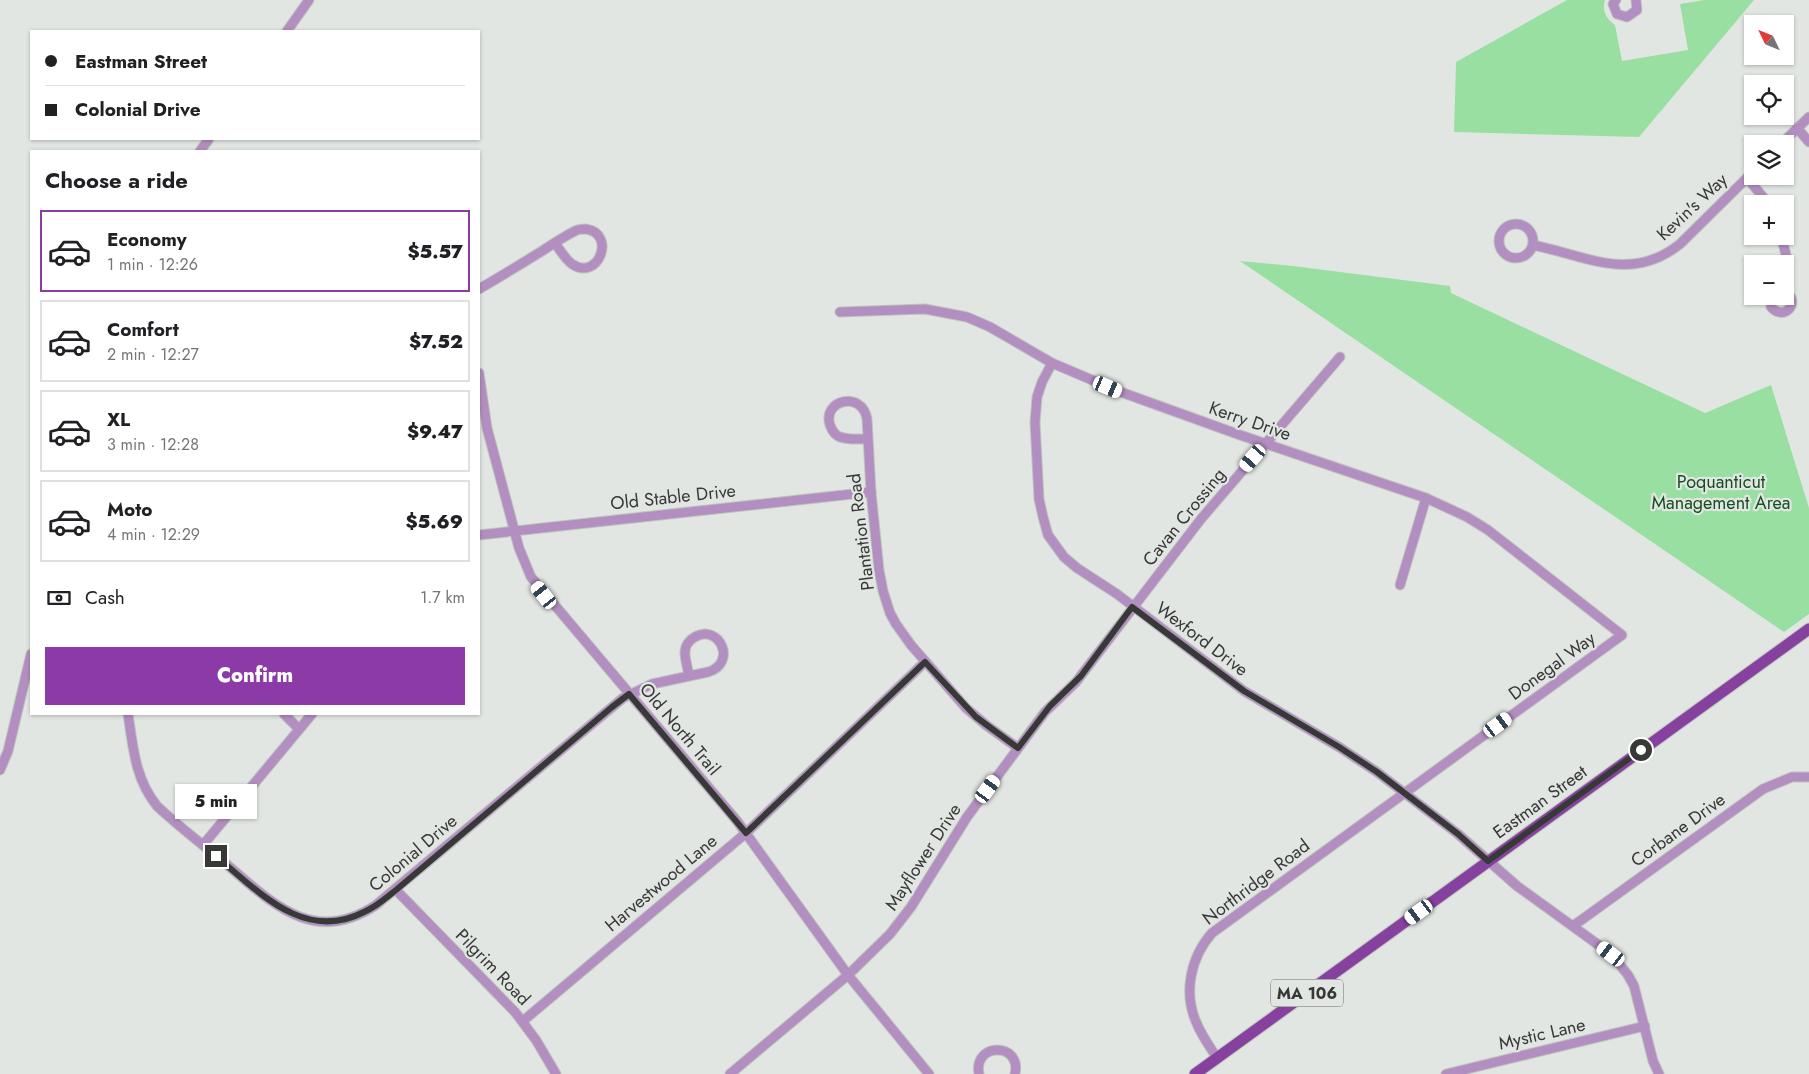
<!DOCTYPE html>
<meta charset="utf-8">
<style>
body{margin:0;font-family:Jost,sans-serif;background:#f2f2f2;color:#202124;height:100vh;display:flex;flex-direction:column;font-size:19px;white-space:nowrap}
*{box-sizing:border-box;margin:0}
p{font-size:16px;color:#757577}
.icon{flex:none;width:28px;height:28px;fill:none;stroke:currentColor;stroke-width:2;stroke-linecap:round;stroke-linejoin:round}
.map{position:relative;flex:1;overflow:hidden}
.panel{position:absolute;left:30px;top:150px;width:450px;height:565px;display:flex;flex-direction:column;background:#fff;border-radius:0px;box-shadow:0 1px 4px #0004}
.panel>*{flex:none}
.guide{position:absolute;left:30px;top:30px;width:450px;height:110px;border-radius:0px;box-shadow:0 1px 4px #0004;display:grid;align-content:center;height:110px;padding:0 15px;background:#fff}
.needle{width:32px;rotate:313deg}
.buttons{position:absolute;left:1744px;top:15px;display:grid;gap:10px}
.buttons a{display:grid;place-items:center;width:50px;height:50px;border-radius:0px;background:#fff;box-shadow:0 1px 4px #0004;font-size:25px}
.end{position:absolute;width:22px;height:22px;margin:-11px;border:6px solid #373937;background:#fff;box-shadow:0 0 0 2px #fff}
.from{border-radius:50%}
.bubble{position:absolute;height:35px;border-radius:0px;background:#fff;box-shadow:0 1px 4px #0004;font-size:16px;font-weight:800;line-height:35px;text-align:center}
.car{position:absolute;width:15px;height:30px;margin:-15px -8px;border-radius:6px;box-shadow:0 0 4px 1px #0007;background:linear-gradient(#fff 24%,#345 0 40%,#fff 0 76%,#345 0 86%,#fff 0)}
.guide b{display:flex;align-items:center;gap:18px;height:48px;font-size:19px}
.guide b+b{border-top:1px solid #e0e0e0}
.guide i{width:12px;height:12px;background:#202124}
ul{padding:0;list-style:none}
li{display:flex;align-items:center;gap:15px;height:82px;margin:0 10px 8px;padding:0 5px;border:2px solid #e0e0e0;border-radius:0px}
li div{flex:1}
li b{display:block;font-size:19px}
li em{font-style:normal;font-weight:800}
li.selected{border-color:#8d3aa9}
li>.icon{width:45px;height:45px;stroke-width:1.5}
h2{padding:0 15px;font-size:22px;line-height:60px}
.pay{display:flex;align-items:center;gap:12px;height:55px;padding:0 15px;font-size:19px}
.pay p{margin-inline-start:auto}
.primary-button{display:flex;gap:10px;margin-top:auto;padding:10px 15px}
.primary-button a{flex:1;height:58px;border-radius:0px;background:#8d3aa9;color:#fff;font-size:20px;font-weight:800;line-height:58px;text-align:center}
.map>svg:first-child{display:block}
.green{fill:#99dfa2}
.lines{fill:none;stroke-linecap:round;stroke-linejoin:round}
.minor-casing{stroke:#c0c3c0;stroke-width:11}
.major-casing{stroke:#c0c3c0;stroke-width:13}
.minor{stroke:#b38fc1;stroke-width:9}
.major{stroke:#86419f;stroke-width:11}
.route{stroke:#373937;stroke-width:6}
.labels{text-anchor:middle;stroke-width:4.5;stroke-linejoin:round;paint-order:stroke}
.shield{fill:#e2e6e2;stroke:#6a6d6a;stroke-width:1}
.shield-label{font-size:16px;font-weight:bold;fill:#373937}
.street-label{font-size:18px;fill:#373937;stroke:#e2e6e2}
.park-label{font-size:18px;fill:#164e22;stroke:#e2e6e2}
</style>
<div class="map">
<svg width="1809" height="1074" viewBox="0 0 1809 1074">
<rect width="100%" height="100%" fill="#e2e6e2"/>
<!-- green -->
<g class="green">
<path d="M1567,0H1605C1602,11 1606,19 1615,25L1622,61L1688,50L1680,4L1704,0H1754L1639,137L1454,132L1456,62Z"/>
<path d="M1240,261L1293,266L1450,286L1451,293L1705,413L1771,385L1809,508V614L1784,632Z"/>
</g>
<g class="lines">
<!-- minor casing -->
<g class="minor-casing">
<g id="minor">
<path d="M1616,0L1613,4L1617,14L1627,17L1637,10L1636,0"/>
<path d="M287,31L309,0"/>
<path d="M1797,128L1809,142"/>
<path d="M1781,144L1809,117"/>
<path d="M200,151L209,139"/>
<path d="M1747,178L1769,204"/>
<circle cx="1516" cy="241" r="17"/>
<path d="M1781,236C1786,255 1792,270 1785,289"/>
<path d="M1533,245C1587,256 1631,283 1680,244L1752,173"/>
<path d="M479,289C500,277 521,264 542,251C553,244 563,237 575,231C578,229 582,229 586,229C617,234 598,282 572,264C565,259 560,250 555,243"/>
<path d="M1771,296V307C1784,322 1802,302 1785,291"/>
<path d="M840,312L925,309L967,317L990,327L1052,363L1118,391L1240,435L1426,498L1467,517L1488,530L1622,635L1212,933C1190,958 1183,994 1197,1024C1202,1036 1210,1047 1217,1058"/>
<path d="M1052,363L1042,382L1037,397L1035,422L1039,499L1043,517L1048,535L1064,557L1077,568L1117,594L1244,691L1339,747L1377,772L1458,834L1517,886L1611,954L1628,975L1634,986L1653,1061L1659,1074"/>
<path d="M479,373L487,428L519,548L531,577L737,821L848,975L929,1074"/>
<path d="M868,439C859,439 848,440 840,437C835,435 832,431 830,425C822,400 862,390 867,419L871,492L879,570L883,591L890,613L896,624L911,645L966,708L986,725L1018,748"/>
<path d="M479,535L871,492"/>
<path d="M1400,585L1426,498"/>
<path d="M128,714C133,747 135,779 157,806C178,826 202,844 225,863C271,902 313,947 376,905L623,698L652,684L708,672C738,663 719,623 695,637C689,640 685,646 685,653C685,660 688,669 689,676"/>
<path d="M284,714L299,729"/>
<path d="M0,770L8,751L31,654"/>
<path d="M203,845L312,714"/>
<path d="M396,890L515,1012L536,1040L556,1074"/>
<path d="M1573,926L1763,789L1792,777H1809"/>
<path d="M523,1021L746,833L925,662"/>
<path d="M730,1074L848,975L890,934L911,907L967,817L1045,712L1076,682L1201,519L1340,357"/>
<path d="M979,1074C973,1042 1022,1042 1015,1074"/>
<path d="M1446,1074L1645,1026"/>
</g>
</g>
<!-- major casing -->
<g class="major-casing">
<path id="major" d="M1195,1074L1809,629"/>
</g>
<!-- minor -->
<use href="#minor" class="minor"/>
<!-- major -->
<use href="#major" class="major"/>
</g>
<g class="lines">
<!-- route -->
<path class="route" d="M216,856C258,891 304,943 364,912C376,907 386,898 396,890L612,707L629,694L746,833L925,662L976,717L1018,748L1050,706L1081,676L1132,607L1244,691L1339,747L1377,772L1458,834L1488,861L1641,750"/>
</g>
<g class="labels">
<!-- shield labels -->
<rect class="shield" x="1271" y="979.5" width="72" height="27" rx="4"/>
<g class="shield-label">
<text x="1307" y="999">MA 106</text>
</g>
<!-- street labels -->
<g class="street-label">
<text transform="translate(1692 207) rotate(-43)" y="6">Kevin's Way</text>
<text transform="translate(1250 421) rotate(19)" y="6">Kerry Drive</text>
<text transform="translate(673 497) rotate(-6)" y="6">Old Stable Drive</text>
<text transform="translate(1184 517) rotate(-51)" y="6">Cavan Crossing</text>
<text transform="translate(861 532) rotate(-97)" y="6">Plantation Road</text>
<text transform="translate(1202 639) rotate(37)" y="6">Wexford Drive</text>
<text transform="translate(1552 666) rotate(-36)" y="6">Donegal Way</text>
<text transform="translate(680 729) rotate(50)" y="6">Old North Trail</text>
<text transform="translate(1540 802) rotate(-36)" y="6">Eastman Street</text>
<text transform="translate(1678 830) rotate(-36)" y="6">Corbane Drive</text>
<text transform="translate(413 853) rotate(-40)" y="6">Colonial Drive</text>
<text transform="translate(923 857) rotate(-57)" y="6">Mayflower Drive</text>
<text transform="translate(1256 882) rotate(-37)" y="6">Northridge Road</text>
<text transform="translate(661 883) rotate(-40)" y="6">Harvestwood Lane</text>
<text transform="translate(493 967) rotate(46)" y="6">Pilgrim Road</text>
<text transform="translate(1542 1034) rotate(-13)" y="6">Mystic Lane</text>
</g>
<!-- park labels -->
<g class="park-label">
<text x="1721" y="488">Poquanticut<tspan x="1721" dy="21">Management Area</tspan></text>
</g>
</g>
</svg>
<div class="buttons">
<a><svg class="needle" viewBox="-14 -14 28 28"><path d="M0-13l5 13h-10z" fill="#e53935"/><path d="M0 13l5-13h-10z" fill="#757577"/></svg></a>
<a><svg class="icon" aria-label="locate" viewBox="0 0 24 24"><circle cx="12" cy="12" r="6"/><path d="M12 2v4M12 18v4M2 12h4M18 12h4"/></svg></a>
<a><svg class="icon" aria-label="layers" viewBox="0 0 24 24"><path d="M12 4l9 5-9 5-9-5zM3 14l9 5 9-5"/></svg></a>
<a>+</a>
<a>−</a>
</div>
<i class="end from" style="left:1641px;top:750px"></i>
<i class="end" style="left:216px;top:856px"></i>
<div class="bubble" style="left:175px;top:784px;width:82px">5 min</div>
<i class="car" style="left:1108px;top:387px;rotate:113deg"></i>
<i class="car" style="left:1253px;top:458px;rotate:221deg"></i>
<i class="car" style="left:544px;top:595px;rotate:321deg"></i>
<i class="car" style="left:1498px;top:725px;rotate:54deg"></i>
<i class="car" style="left:988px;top:789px;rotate:36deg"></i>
<i class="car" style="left:1419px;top:912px;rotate:234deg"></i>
<i class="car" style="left:1611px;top:954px;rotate:307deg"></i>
<div class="guide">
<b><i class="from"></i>Eastman Street</b>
<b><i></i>Colonial Drive</b>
</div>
<section class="panel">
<h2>Choose a ride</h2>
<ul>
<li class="selected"><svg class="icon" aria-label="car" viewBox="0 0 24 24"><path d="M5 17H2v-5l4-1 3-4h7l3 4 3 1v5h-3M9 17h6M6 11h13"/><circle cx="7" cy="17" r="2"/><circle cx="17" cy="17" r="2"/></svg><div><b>Economy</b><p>1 min · 12:26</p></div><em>$5.57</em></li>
<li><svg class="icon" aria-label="car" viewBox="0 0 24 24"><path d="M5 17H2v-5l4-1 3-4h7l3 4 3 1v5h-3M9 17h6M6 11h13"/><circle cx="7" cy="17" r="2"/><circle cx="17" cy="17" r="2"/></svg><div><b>Comfort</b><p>2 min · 12:27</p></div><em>$7.52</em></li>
<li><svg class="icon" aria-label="car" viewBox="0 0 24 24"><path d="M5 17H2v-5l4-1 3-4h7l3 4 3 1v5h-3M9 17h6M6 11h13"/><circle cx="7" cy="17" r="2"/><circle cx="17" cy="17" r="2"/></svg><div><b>XL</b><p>3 min · 12:28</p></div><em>$9.47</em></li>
<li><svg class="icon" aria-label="car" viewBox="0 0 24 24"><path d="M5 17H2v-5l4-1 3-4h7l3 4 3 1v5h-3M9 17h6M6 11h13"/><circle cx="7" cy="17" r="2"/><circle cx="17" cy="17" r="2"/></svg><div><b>Moto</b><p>4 min · 12:29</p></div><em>$5.69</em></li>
</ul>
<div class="pay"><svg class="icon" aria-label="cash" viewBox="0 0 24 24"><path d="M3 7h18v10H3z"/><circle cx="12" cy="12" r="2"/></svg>Cash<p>1.7 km</p></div>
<div class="primary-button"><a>Confirm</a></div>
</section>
</div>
